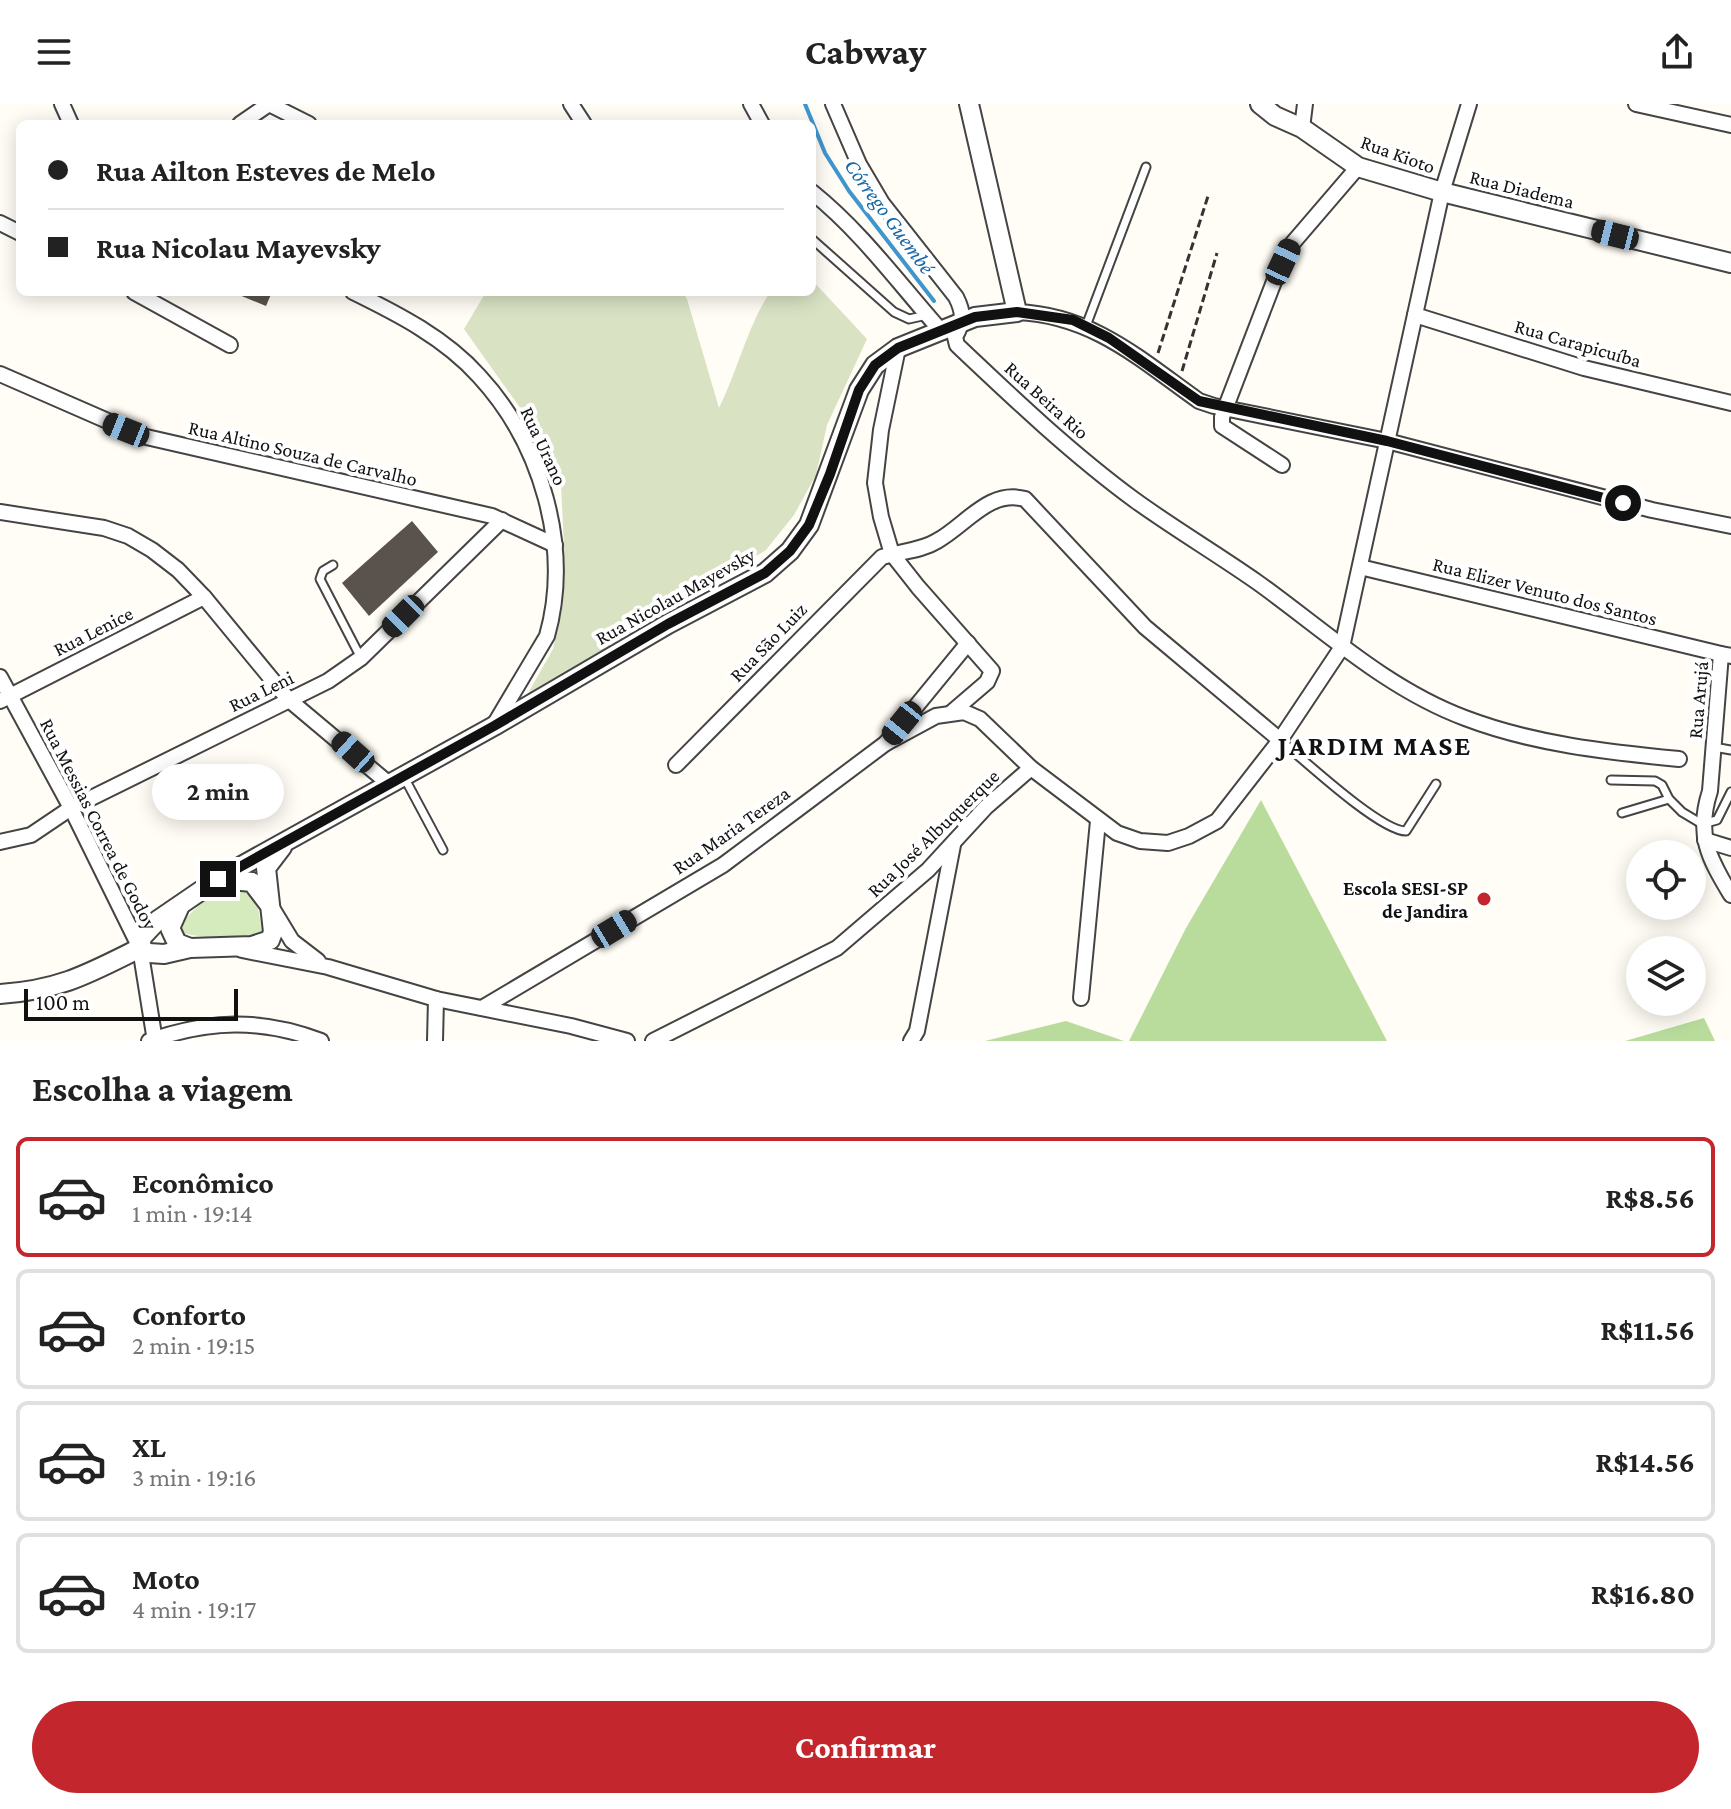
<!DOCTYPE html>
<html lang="pt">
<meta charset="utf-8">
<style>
body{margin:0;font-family:"Crimson Pro",serif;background:#f2f2f2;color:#222;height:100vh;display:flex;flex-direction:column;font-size:30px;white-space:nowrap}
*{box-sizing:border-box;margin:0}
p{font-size:26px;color:#767676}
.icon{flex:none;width:44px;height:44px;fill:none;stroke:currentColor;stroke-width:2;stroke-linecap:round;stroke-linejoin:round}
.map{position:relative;height:937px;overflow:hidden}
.side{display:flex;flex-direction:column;background:#fff;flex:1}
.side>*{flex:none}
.hud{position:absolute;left:16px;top:16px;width:800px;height:176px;border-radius:12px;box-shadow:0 4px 20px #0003;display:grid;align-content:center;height:176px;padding:0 32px;background:#fff}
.controls{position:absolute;left:1626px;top:736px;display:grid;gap:16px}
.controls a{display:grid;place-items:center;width:80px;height:80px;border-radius:50%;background:#fff;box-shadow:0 4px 20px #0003;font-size:40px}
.scale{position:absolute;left:24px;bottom:20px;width:214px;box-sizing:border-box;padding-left:8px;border:4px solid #111;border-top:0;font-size:22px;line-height:28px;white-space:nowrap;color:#111;-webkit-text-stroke:6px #fff;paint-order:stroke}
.end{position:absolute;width:36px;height:36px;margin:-18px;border:10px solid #111;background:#fff;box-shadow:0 0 0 4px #fff}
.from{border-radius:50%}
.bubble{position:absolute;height:56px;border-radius:28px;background:#fff;box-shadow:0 4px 20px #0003;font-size:26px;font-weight:700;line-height:56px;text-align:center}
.car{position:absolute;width:24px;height:48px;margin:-24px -12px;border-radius:10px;box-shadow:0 0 6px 2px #0007;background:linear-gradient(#222 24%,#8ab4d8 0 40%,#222 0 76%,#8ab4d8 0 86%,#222 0)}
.hud b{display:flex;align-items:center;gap:28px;height:76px;font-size:30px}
.hud b+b{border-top:2px solid #e0e0e0}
.hud i{width:20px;height:20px;background:#222}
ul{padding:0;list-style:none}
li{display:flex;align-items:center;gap:24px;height:120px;margin:0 16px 12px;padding:0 16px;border:4px solid #e0e0e0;border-radius:12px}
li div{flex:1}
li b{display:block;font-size:30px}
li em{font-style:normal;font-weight:700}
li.selected{border-color:#c4262e}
li>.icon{width:72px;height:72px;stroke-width:1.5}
h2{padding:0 32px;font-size:36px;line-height:96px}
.button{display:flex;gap:16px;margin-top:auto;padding:16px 32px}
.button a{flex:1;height:92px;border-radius:48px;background:#c4262e;color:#fff;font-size:32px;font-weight:700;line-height:92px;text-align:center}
header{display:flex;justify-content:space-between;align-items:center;height:104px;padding:0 32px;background:#fff;font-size:36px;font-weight:700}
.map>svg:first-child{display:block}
.green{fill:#d5ebbd}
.forest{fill:#b9dc9c}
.cemetery{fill:#d9e3c4}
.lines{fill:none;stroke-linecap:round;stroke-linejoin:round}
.stream{stroke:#3f96cf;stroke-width:4}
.building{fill:#5a524d}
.service-casing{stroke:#444;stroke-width:11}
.minor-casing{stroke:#444;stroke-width:18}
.tertiary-casing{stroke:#444;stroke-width:22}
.path{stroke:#333;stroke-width:3;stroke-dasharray:8 4;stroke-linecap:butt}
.service{stroke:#fff;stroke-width:7}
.minor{stroke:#fff;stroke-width:14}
.tertiary{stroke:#fff;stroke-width:18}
.route{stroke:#111;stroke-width:10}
.poi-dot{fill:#c4262e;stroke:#fff;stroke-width:3}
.labels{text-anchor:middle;stroke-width:8;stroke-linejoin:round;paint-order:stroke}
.street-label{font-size:20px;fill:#111;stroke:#fff}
.poi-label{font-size:20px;font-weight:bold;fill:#111;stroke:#fff;text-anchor:end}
.water-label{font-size:22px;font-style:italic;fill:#1768a6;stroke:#fff}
.district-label{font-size:28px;font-weight:bold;letter-spacing:2px;fill:#111;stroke:#fff}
</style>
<header><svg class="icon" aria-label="menu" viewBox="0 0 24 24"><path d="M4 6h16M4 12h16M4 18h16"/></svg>Cabway<svg class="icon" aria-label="share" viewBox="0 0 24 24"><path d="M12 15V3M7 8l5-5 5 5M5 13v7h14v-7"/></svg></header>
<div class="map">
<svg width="1731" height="937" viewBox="0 0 1731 937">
<rect width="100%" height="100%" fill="#fffdf5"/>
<!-- green -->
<path class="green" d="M244,782L255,789L263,831L204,833L181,829L180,821C198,800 216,783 244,782Z"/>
<!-- forest -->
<g class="forest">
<path d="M1261,696L1387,937H1129L1186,824Z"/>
<path d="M1704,914L1715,937H1625Z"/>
<path d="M1066,917L1124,937H985Z"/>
</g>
<!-- cemetery -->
<path class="cemetery" d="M812,176L867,235L827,321L816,371L794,411L766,446L526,593L553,545L563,500L564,441L561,381L533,322L464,225L486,188H682L687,195L719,304C738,266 747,223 770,188H812Z"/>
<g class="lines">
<!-- stream -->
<path class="stream" d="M805,0L825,49L849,87L934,197"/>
</g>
<!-- building -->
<g class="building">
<path d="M232,188H272L266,202Z"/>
<path d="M412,417L438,448L369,512L342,479Z"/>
</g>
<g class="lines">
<!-- service casing -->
<g class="service-casing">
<g id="service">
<path d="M812,135L894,208L909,215L927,211"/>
<path d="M1086,222L1146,63"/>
<path d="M333,461L323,467L320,475L361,554"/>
<path d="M1280,636C1304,656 1380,727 1406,727L1436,680"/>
<path d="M1714,643L1731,646"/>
<path d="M404,673L443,746"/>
<path d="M1611,676L1655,677L1662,681L1669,695L1682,708L1702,720L1717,716L1731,688"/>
<path d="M1622,709L1669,695"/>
</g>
</g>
<!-- minor casing -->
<g class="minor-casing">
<g id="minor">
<path d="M62,0L71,20"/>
<path d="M571,0L584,20"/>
<path d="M751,0L762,20"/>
<path d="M833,0L859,60L882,99L956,193C964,209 964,217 955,233L957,241C1014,295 1072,350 1136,397C1175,425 1217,450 1257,478C1324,526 1387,585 1465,614C1533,640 1606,648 1679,655"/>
<path d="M1636,0L1731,21"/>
<path d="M240,20L269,0L309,20"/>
<path d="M1302,24L1305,0"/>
<path d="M812,88C862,128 900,181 942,228"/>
<path d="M0,119L20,129"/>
<path d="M134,188L230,241"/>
<path d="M353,188C398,210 445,234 479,272C541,339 572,443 547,532L494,621"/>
<path d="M1017,208C1093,211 1141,256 1199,297L1214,302L1387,337L1652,406L1731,422"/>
<path d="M1415,211L1584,264L1731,299"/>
<path d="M898,244L881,326L875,379L881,413L892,450L918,483L992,567L987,578L952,608"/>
<path d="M0,270L142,332L492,412L555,441"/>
<path d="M1282,361L1222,322V313L1275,175L1291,141L1358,63"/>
<path d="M0,408L104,424L128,432L152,446L178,466L204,493L288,595L388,679"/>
<path d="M1360,463L1721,550"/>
<path d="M1731,552L1721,550L1710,687C1696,730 1708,753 1731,791"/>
<path d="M0,573L71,704L140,844L155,937"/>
<path d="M0,597L204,493"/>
<path d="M886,639L936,612L964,608L980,615L1031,664L1117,729L1140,737L1168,739L1189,732L1217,717L1280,636L1342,543L1442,88L1469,0"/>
<path d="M676,661L882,453C901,447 921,447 937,437C966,421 989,385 1025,395L1145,523L1280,636"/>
<path d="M1705,736L1731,744"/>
<path d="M0,738L31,731L71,704L328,577L361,554L502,416"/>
<path d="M272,804L292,837L318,857"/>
<path d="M242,846L328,863L436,895L571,922L627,937"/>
<path d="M1081,894L1098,717"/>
<path d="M482,904L723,761L798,705L886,639L968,539"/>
<path d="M149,937C208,916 262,914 321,937"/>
<path d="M435,937L436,895"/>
<path d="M653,937L837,844L928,766L986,703L1031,664"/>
<path d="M911,937L917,927L953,741"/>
</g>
</g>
<!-- tertiary casing -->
<g class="tertiary-casing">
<g id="tertiary">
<path d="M1260,0L1275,12L1302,24L1358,63L1442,88L1731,159"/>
<path d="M221,775L252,778L268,799"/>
<path d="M179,804L170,824L177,839L190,844"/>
<path d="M140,844L142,833L158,816L218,775L494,622L668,520L765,469L790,447L809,421L859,286L875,261L898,244L975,213L1017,208L969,0"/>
<path d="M140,844L149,849L164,850L190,844L252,842L270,836L273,828L266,764L282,743"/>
<path d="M0,890C60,886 88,870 140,844"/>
</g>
</g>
<!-- path -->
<g class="path">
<path d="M1158,249L1209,89"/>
<path d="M1182,267L1217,149"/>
</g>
<!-- service -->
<use href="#service" class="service"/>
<!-- minor -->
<use href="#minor" class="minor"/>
<!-- tertiary -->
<use href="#tertiary" class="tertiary"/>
</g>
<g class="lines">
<!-- route -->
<path class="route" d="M218,775L494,622L668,520L765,469L790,447L809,421L830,370L859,286L875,261L898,244L975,213L1017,208L1073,216L1109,234L1199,297L1387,337L1623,399"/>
</g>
<!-- markers -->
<circle class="poi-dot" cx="1484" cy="795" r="8"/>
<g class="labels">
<!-- street labels -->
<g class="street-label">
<text transform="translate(1398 50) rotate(20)" y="7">Rua Kioto</text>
<text transform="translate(1522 85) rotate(14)" y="7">Rua Diadema</text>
<text transform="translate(1578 239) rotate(16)" y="7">Rua Carapicuíba</text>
<text transform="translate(1047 296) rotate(42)" y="7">Rua Beira Rio</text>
<text transform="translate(544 342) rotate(65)" y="7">Rua Urano</text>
<text transform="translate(303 349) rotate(13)" y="7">Rua Altino Souza de Carvalho</text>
<text transform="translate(1545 487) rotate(14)" y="7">Rua Elizer Venuto dos Santos</text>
<text transform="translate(675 492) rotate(-29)" y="7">Rua Nicolau Mayevsky</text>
<text transform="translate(93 527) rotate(-27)" y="7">Rua Lenice</text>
<text transform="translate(768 538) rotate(-46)" y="7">Rua São Luiz</text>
<text transform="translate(261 587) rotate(-26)" y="7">Rua Leni</text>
<text transform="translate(1698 596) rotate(-85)" y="7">Rua Arujá</text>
<text transform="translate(99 720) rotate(63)" y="7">Rua Messias Correa de Godoy</text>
<text transform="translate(731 726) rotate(-35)" y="7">Rua Maria Tereza</text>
<text transform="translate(933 729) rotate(-44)" y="7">Rua José Albuquerque</text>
</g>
<!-- poi labels -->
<g class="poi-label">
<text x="1468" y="791">Escola SESI-SP<tspan x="1468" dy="23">de Jandira</tspan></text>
</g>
<!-- water labels -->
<g class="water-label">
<text transform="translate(890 112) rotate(54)" y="8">Córrego Guembé</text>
</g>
<!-- district labels -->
<g class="district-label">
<text x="1375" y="651">JARDIM MASE</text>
</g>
</g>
</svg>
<div class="controls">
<a><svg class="icon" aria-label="locate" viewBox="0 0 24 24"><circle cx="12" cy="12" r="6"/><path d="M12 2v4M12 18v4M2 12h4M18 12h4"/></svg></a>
<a><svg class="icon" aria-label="layers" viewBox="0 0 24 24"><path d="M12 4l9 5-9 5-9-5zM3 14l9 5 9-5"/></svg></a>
</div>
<div class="scale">100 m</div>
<i class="end from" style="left:1623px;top:399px"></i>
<i class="end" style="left:218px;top:775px"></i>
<div class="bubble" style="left:152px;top:660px;width:132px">2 min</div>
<i class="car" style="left:1615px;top:131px;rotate:284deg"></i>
<i class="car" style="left:1283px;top:158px;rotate:25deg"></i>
<i class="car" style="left:126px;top:326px;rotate:292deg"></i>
<i class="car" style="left:403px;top:512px;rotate:225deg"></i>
<i class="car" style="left:902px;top:619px;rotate:219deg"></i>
<i class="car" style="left:353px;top:648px;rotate:312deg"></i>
<i class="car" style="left:614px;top:825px;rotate:59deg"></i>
<div class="hud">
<b><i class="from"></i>Rua Ailton Esteves de Melo</b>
<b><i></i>Rua Nicolau Mayevsky</b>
</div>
</div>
<section class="side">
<h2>Escolha a viagem</h2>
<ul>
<li class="selected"><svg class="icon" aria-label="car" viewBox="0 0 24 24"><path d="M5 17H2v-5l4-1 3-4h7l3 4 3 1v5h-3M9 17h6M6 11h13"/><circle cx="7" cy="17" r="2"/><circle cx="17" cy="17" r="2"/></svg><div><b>Econômico</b><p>1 min · 19:14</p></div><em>R$8.56</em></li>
<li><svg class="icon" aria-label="car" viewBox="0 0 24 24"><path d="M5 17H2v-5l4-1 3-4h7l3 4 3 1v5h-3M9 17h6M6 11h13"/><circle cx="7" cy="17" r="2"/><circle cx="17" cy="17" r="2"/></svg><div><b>Conforto</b><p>2 min · 19:15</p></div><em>R$11.56</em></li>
<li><svg class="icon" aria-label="car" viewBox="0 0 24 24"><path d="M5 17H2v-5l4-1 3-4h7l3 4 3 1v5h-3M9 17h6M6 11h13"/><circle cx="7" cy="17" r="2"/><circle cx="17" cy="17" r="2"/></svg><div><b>XL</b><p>3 min · 19:16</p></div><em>R$14.56</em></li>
<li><svg class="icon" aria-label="car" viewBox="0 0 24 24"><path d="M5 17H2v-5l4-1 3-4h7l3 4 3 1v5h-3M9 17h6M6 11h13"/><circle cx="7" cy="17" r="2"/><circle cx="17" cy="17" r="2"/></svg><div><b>Moto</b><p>4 min · 19:17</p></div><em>R$16.80</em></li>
</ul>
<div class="button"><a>Confirmar</a></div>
</section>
